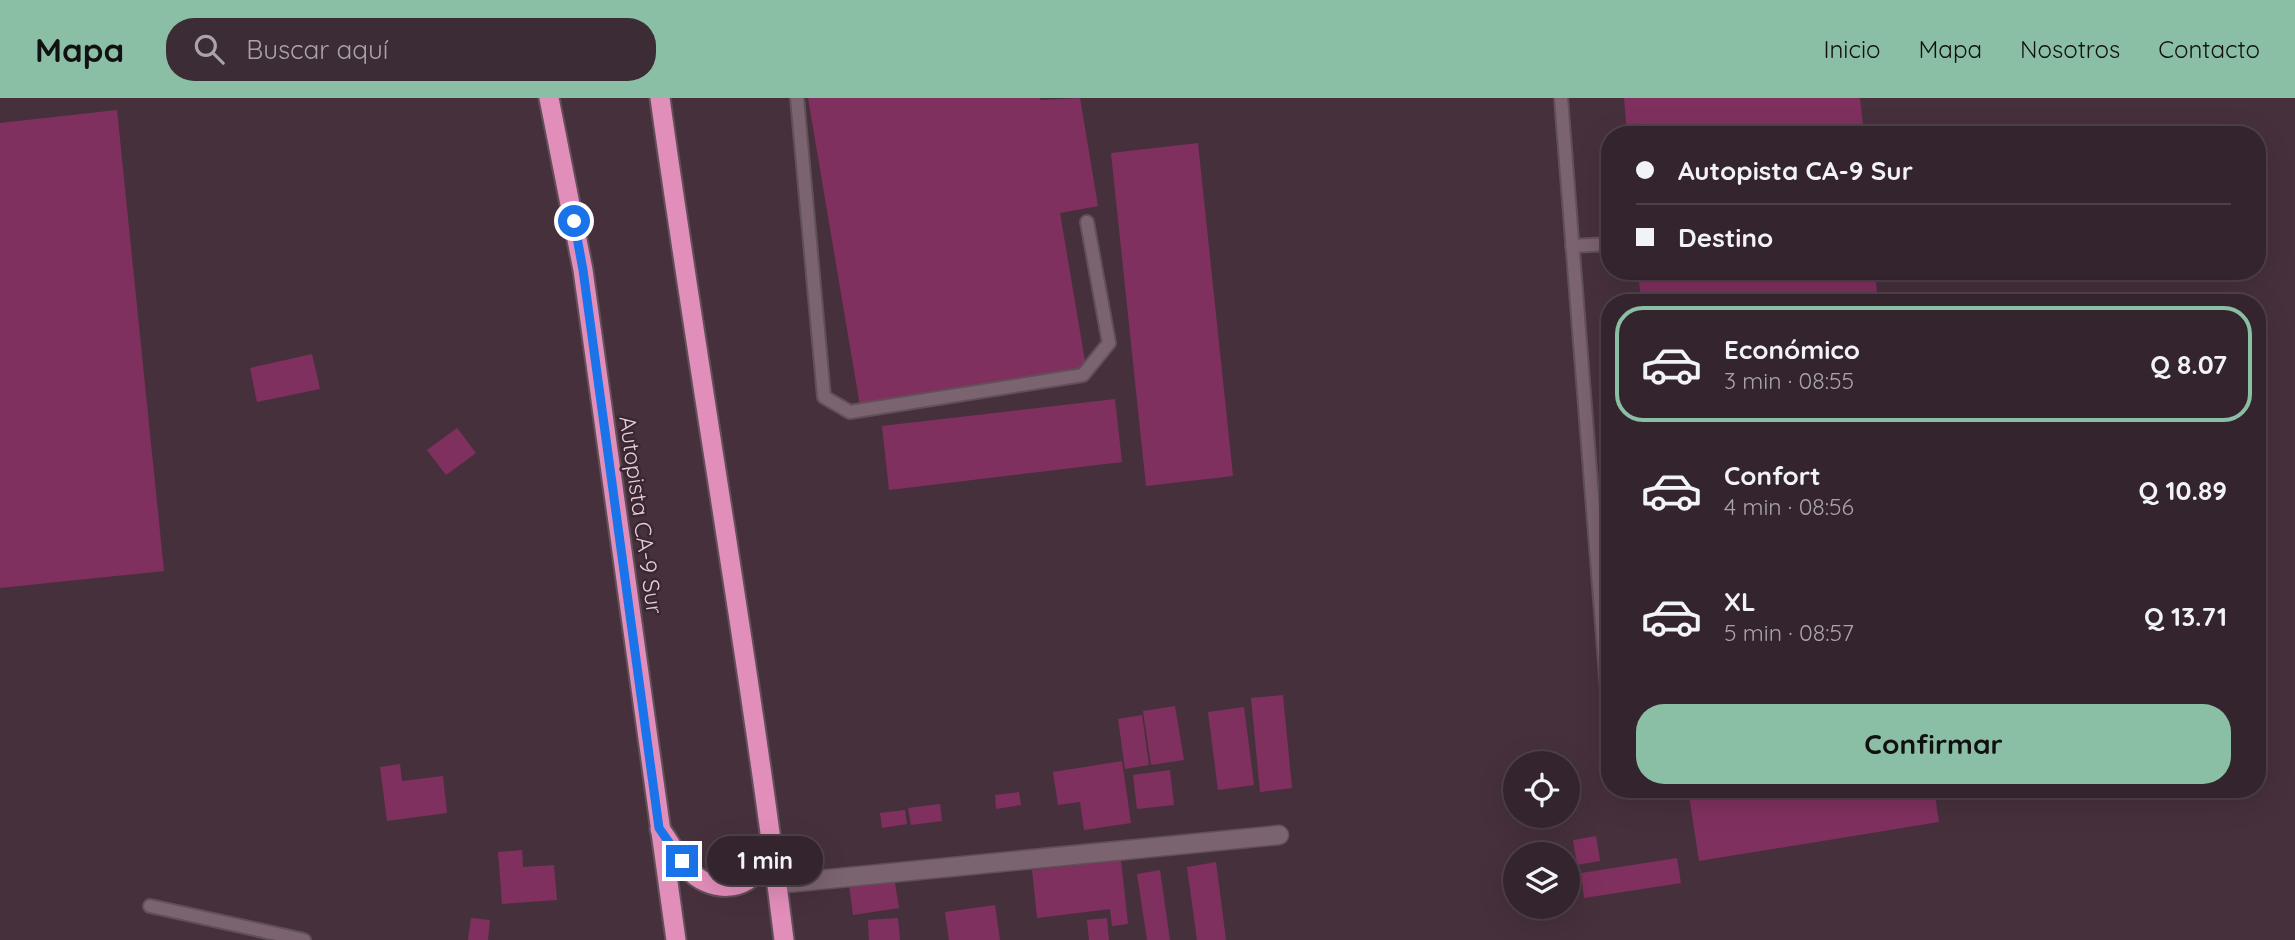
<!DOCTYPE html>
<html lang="es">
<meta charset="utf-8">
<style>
body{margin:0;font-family:Quicksand,sans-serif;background:#3c2c35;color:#f1f3f6;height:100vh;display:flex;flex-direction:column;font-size:26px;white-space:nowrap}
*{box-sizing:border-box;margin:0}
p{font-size:23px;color:#a9a4aa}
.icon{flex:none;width:38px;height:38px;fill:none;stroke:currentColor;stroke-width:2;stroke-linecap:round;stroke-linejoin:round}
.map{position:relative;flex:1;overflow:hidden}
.drawer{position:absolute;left:1601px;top:196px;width:665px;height:504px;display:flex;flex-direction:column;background:#34242d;border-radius:28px;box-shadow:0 7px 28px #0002,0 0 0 2px #4e4149}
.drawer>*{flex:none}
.top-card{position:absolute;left:1601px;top:28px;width:665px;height:154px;border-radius:28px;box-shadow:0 7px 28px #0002,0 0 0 2px #4e4149;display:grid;align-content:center;height:154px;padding:0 35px;background:#34242d}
.buttons{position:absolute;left:1503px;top:653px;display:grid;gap:14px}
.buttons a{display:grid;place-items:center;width:77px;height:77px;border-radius:50%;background:#34242d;box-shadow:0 7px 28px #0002,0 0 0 2px #4e4149;font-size:35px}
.end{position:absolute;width:32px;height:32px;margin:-16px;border:9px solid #1a73e8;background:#fff;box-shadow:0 0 0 4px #fff}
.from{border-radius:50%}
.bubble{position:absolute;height:49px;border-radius:24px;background:#34242d;box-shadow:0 7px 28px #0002,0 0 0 2px #4e4149;font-size:23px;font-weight:700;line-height:49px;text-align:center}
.top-card b{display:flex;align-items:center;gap:24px;height:66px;font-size:26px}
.top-card b+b{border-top:2px solid #4e4149}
.top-card i{width:18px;height:18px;background:#f1f3f6}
ul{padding:12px 0 0;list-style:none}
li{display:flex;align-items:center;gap:21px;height:116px;margin:0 14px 10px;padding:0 21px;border:4px solid transparent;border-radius:28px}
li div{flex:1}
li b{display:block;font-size:26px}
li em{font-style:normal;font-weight:700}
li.on{border-color:#8abfa5}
li>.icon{width:63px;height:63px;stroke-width:1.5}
.action{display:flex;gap:14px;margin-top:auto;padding:14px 35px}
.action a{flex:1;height:80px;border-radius:28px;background:#8abfa5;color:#111;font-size:28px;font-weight:700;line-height:80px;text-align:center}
header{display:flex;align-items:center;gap:42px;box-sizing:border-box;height:98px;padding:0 35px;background:#8abfa5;color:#111}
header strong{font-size:33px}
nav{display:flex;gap:38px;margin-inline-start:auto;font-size:24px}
.search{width:490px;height:63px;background:#3c2c35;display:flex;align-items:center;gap:18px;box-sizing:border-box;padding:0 24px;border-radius:28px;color:#a9a4aa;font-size:26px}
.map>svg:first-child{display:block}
.building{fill:#80305f}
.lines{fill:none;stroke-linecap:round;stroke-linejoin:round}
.service-casing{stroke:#625059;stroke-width:16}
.minor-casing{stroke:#625059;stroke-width:21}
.trunk-casing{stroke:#625059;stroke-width:23}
.service{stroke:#7b636f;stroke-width:12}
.minor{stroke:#7b636f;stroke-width:18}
.trunk{stroke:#e28ebb;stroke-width:19}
.route{stroke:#1a73e8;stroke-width:9}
.labels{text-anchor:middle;stroke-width:5;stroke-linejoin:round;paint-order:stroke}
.street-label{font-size:23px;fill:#dfd1d8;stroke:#3b2631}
</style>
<header>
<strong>Mapa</strong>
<div class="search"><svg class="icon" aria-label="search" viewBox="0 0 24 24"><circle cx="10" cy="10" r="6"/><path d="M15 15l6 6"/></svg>Buscar aquí</div>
<nav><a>Inicio</a><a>Mapa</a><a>Nosotros</a><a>Contacto</a></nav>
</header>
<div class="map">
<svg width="2295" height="842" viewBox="0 0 2295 842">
<rect width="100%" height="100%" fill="#46303c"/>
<!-- building -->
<g class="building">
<path d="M808,0H1040V2L1080,0L1098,108L1060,115L1086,269L860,308Z"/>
<path d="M1624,0H1860L1864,37H1627Z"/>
<path d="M117,12L164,473L0,490V25Z"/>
<path d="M1198,45L1233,378L1146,388L1111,55Z"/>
<path d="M1638,173H1875L1878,205H1641Z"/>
<path d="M312,256L320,291L257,304L250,270Z"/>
<path d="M1115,301L1122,364L889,392L882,328Z"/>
<path d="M457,330L476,355L446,377L427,352Z"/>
<path d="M1283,597L1292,690L1260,694L1251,600Z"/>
<path d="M1175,608L1184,662L1151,667L1143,613Z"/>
<path d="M1244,609L1254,687L1218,692L1208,614Z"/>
<path d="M1142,617L1149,667L1125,671L1118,621Z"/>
<path d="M1122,663L1131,725L1084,732L1080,704L1058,707L1053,674Z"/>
<path d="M400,666L402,683L443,678L447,715L387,723L380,669Z"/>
<path d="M1170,672L1174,707L1137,711L1133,677Z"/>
<path d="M1688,691H1934L1939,724L1699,763Z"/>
<path d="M1019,694L1021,707L996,711L995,697Z"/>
<path d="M940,706L942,723L911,727L908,710Z"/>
<path d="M905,712L907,726L882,730L880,715Z"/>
<path d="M1596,738L1600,763L1577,767L1573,742Z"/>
<path d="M522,752L523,769L554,767L557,802L502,806L498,754Z"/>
<path d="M1677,760L1681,785L1584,800L1581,775Z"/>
<path d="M1121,762L1128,826L1112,828L1110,811L1037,820L1032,772Z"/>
<path d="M1216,764L1226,842H1197L1187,769Z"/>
<path d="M1160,772L1170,842H1147L1137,776Z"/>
<path d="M894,779L899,810L853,817L849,786Z"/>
<path d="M995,807L1000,842H949L945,814Z"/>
<path d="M471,820L490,822L488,842H468Z"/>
<path d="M898,820L900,842H869L868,822Z"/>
<path d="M1107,820L1109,842H1089L1087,822Z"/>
</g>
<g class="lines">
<!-- service casing -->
<g class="service-casing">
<g id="service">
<path d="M797,0L824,299L850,314L1083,277L1109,245L1087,124"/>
<path d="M1561,0L1610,629"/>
<path d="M1572,148L1610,146"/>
<path d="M150,808L304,842"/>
</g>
</g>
<!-- minor casing -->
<g class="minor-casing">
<path id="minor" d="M777,786L1279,737"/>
</g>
<!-- trunk casing -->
<g class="trunk-casing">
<g id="trunk">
<path d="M549,0L583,172L676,842"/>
<path d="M660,0C699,281 749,560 784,842"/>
<path d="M660,731C669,743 678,760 688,771C709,794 746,796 762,766C765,760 767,752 769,745"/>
</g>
</g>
<!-- service -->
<use href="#service" class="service"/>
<!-- minor -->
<use href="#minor" class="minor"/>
<!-- trunk -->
<use href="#trunk" class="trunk"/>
</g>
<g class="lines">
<!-- route -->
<path class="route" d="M574,123L583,172L659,730L682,763"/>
</g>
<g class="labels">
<!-- street labels -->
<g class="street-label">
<text transform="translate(641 417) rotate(82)" y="8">Autopista CA-9 Sur</text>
</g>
</g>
</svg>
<div class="buttons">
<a><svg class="icon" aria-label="locate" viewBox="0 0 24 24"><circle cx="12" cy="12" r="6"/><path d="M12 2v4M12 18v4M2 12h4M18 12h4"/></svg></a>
<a><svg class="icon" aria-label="layers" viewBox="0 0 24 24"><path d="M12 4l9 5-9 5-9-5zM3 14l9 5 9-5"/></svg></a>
</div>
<i class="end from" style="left:574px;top:123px"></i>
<i class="end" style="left:682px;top:763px"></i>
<div class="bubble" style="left:707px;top:738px;width:116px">1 min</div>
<div class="top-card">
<b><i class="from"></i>Autopista CA-9 Sur</b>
<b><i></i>Destino</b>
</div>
<section class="drawer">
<ul>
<li class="on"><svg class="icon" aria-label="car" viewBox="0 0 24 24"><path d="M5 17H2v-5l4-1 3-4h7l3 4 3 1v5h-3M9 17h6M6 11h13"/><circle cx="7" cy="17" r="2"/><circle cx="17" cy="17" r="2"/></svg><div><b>Económico</b><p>3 min · 08:55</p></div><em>Q 8.07</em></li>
<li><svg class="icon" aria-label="car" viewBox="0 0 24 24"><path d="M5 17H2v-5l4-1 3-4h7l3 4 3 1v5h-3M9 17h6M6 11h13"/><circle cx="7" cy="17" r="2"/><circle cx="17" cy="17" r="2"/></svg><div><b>Confort</b><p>4 min · 08:56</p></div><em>Q 10.89</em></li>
<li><svg class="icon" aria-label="car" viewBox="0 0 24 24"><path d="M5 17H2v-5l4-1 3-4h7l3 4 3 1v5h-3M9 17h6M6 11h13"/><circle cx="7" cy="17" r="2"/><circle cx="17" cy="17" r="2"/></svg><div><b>XL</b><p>5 min · 08:57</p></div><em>Q 13.71</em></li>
</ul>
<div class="action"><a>Confirmar</a></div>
</section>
</div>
